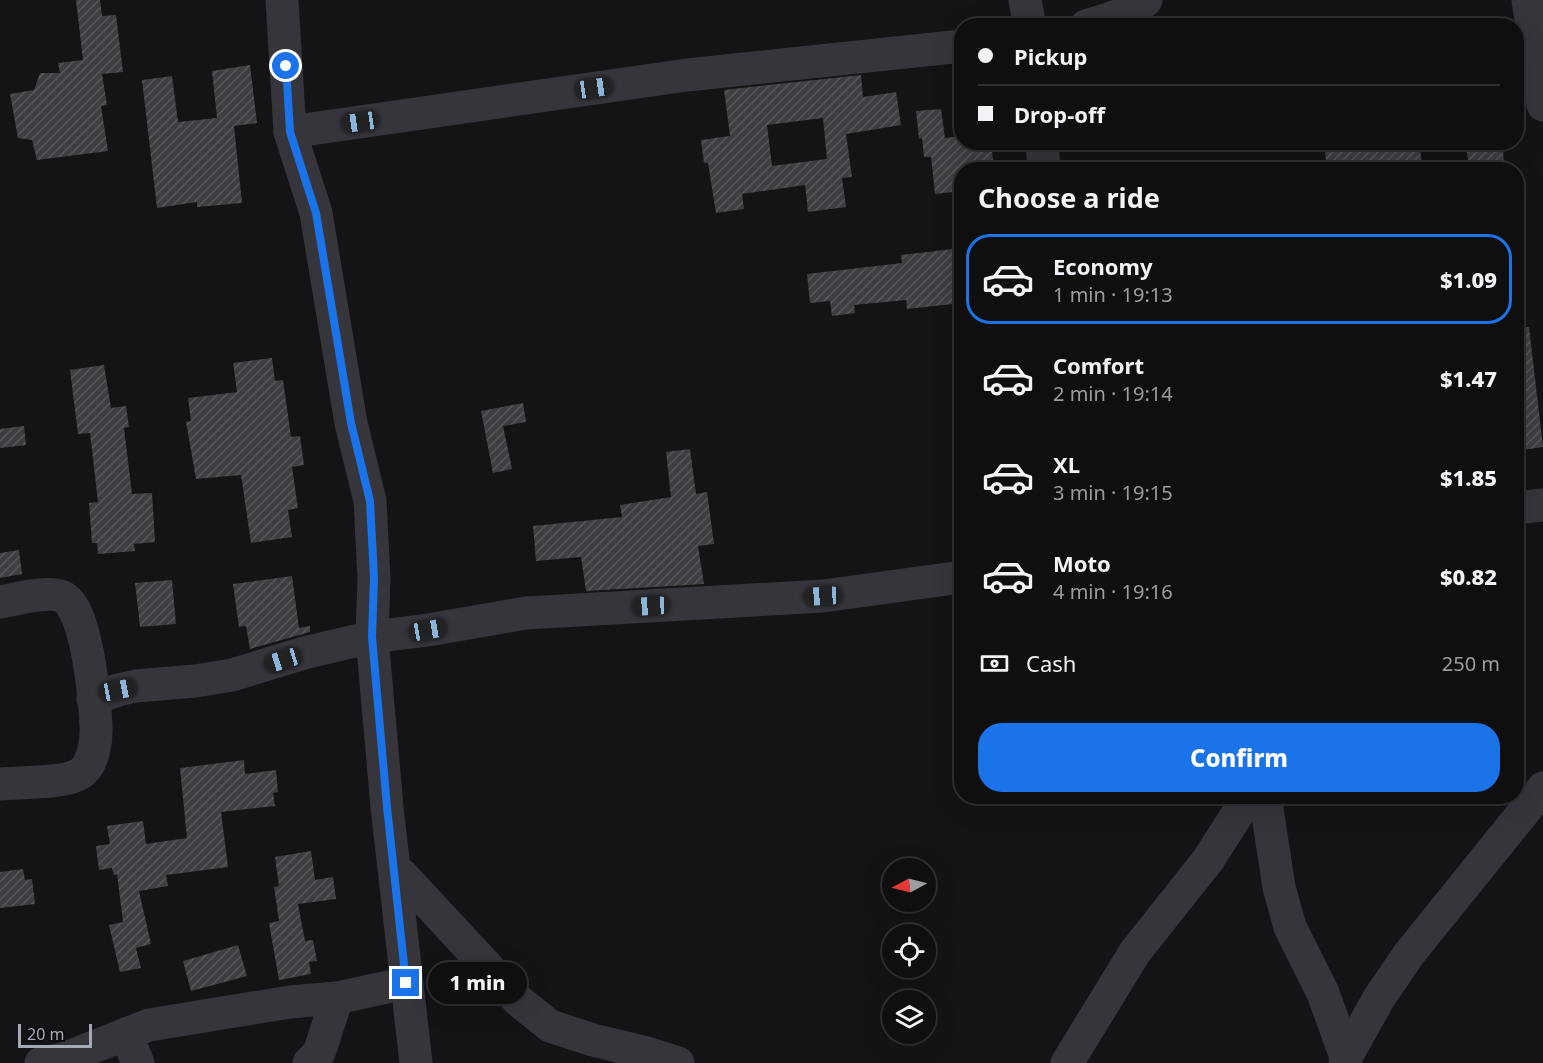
<!DOCTYPE html>
<meta charset="utf-8">
<style>
body{margin:0;font-family:"Noto Sans",sans-serif;background:#181819;color:#f1f3f6;height:100vh;display:flex;flex-direction:column;font-size:22px;white-space:nowrap}
*{box-sizing:border-box;margin:0}
p{font-size:20px;color:#9b9c9f}
.icon{flex:none;width:33px;height:33px;fill:none;stroke:currentColor;stroke-width:2;stroke-linecap:round;stroke-linejoin:round}
.map{position:relative;flex:1;overflow:hidden}
.details{position:absolute;left:954px;top:162px;width:570px;height:642px;display:flex;flex-direction:column;background:#0f0f10;border-radius:24px;box-shadow:0 6px 24px #0002,0 0 0 2px #2f2f30}
.details>*{flex:none}
.guide{position:absolute;left:954px;top:18px;width:570px;height:132px;border-radius:24px;box-shadow:0 6px 24px #0002,0 0 0 2px #2f2f30;display:grid;align-content:center;height:132px;padding:0 24px;background:#0f0f10}
.needle{width:39px;rotate:263deg}
.tools{position:absolute;left:882px;top:858px;display:grid;gap:12px}
.tools a{display:grid;place-items:center;width:54px;height:54px;border-radius:50%;background:#0f0f10;box-shadow:0 6px 24px #0002,0 0 0 2px #2f2f30;font-size:30px}
.scale{position:absolute;left:18px;bottom:15px;width:74px;box-sizing:border-box;padding-left:6px;border:3px solid #a5a9b7;border-top:0;font-size:16px;line-height:21px;white-space:nowrap;color:#a5a9b7;-webkit-text-stroke:4px #0f0f11;paint-order:stroke}
.end{position:absolute;width:27px;height:27px;margin:-14px;border:8px solid #1a73e8;background:#fff;box-shadow:0 0 0 3px #fff}
.from{border-radius:50%}
.bubble{position:absolute;height:42px;border-radius:21px;background:#0f0f10;box-shadow:0 6px 24px #0002,0 0 0 2px #2f2f30;font-size:20px;font-weight:800;line-height:42px;text-align:center}
.car{position:absolute;width:18px;height:36px;margin:-18px -9px;border-radius:8px;box-shadow:0 0 4px 2px #0007;background:linear-gradient(#222 24%,#8ab4d8 0 40%,#222 0 76%,#8ab4d8 0 86%,#222 0)}
.guide b{display:flex;align-items:center;gap:21px;height:57px;font-size:22px}
.guide b+b{border-top:2px solid #2f2f30}
.guide i{width:15px;height:15px;background:#f1f3f6}
ul{padding:0;list-style:none}
li{display:flex;align-items:center;gap:18px;height:90px;margin:0 12px 9px;padding:0 12px;border:3px solid transparent;border-radius:24px}
li div{flex:1}
li b{display:block;font-size:22px}
li em{font-style:normal;font-weight:800}
li.active{border-color:#1a73e8}
li>.icon{width:54px;height:54px;stroke-width:1.5}
h2{padding:0 24px;font-size:27px;line-height:72px}
.pay{display:flex;align-items:center;gap:15px;height:66px;padding:0 24px;font-size:22px}
.pay p{margin-inline-start:auto}
.cta{display:flex;gap:12px;margin-top:auto;padding:12px 24px}
.cta a{flex:1;height:69px;border-radius:24px;background:#1a73e8;color:#fff;font-size:24px;font-weight:800;line-height:69px;text-align:center}
.map>svg:first-child{display:block}
.building{fill:url(#building-hatch);fill-rule:evenodd}
.lines{fill:none;stroke-linecap:round;stroke-linejoin:round}
.minor{stroke:#35353b;stroke-width:33}
.route{stroke:#1a73e8;stroke-width:8}
</style>
<div class="map">
<svg width="1543" height="1063" viewBox="0 0 1543 1063">
<defs>
<pattern id="building-hatch" width="6" height="6" patternUnits="userSpaceOnUse" patternTransform="scale(1.5)"><rect width="6" height="6" fill="#3e3e43"/><path d="M-1 1l2-2M0 6l6-6M5 7l2-2" fill="none" stroke="#57575c"/></pattern>
</defs>
<rect width="100%" height="100%" fill="#141416"/>
<!-- building -->
<g class="building">
<path d="M76,0H100L102,16L116,15L123,72L102,74L107,105L101,106L108,151L37,160L32,140L18,138L10,94L34,90L40,73H60L58,63L83,60Z"/>
<path d="M250,65L257,123L234,126L242,203L197,207V202L157,208L142,80L172,76L178,122L217,118L212,71Z"/>
<path d="M861,75L863,97L896,92L901,125L846,134L852,177L842,178L846,207L808,212L805,185L742,194L744,209L716,213L708,163H704L701,140L730,136L724,90ZM823,118L827,159L772,166L767,125Z"/>
<path d="M941,109L945,138L962,136V142H991L994,170H962V191L935,194L931,157H924L922,138L919,139L916,111Z"/>
<path d="M1324,142H1419L1423,170H1390L1389,165L1354,170H1327Z"/>
<path d="M1466,142H1502L1505,170H1469Z"/>
<path d="M962,248V303L907,309L906,300L854,305L855,313L832,316L830,301L810,303L807,274L902,263L901,255Z"/>
<path d="M1529,327L1543,447L1516,451V328Z"/>
<path d="M272,358L275,381L283,380L291,437L300,436L304,465L292,467L298,508L288,510L292,537L251,543L241,475L196,479L186,422L191,421L188,398L237,392L233,363Z"/>
<path d="M104,365L111,408L126,406L129,427L124,428L132,494L152,493L155,542L134,544L135,551L98,554L97,543H92L89,503L98,502L90,433L78,434L70,370Z"/>
<path d="M523,403L526,422L503,426L512,469L493,473L481,411Z"/>
<path d="M24,426L26,445L0,448V429Z"/>
<path d="M690,449L696,494L707,492L714,544L698,546L704,584L586,591L581,557L536,561L533,526L622,517L620,505L671,497L666,452Z"/>
<path d="M19,550L22,574L0,578V553Z"/>
<path d="M292,576L299,628L310,626V632L250,649L246,626L239,627L233,584Z"/>
<path d="M172,580L176,624L140,627L135,583Z"/>
<path d="M244,760L245,774L276,770L278,792L273,793L275,806L221,812L228,867L166,875L168,886L139,891L151,944L136,948L141,968L120,972L109,925L123,922L117,874L114,875L112,868L99,870L96,846L110,844L107,826L143,821L146,844L187,838L180,768Z"/>
<path d="M311,851L315,880L333,877L336,899L298,904L305,941L313,940L317,961L309,962L311,974L279,980L269,923L279,921L274,887L279,886L275,857Z"/>
<path d="M23,869L25,880L32,879L35,904L0,908V872Z"/>
<path d="M238,945L247,976L191,991L183,961Z"/>
</g>
<g class="lines">
<!-- minor -->
<g class="minor">
<path d="M282,0L290,132L316,213L351,423L370,501L374,578L372,637L387,807L416,1063"/>
<path d="M1025,0L1030,26"/>
<path d="M1528,0L1539,68L1543,105"/>
<path d="M1086,26C1107,19 1128,15 1146,0"/>
<path d="M290,132L687,75L962,46"/>
<path d="M1042,142L1044,170"/>
<path d="M1516,508L1543,505"/>
<path d="M0,602C15,599 50,590 63,597C87,608 95,701 96,726C97,740 93,765 81,773C66,784 19,782 0,784"/>
<path d="M93,699L118,690L136,686L195,681L232,675L304,653L372,637L428,630L526,613L823,596L962,577"/>
<path d="M1265,796L1279,887L1290,927L1323,993L1346,1057L1345,1063"/>
<path d="M402,875L519,1001L550,1026L593,1040L647,1053L678,1063"/>
<path d="M126,1034L138,1063"/>
<path d="M1346,1057L1379,998L1409,954L1543,788"/>
<path d="M41,1063L63,1059L149,1025L290,1002L337,998L406,983"/>
<path d="M309,1063L319,1053L337,998"/>
<path d="M1067,1063L1135,952L1208,860L1249,796"/>
</g>
</g>
<g class="lines">
<!-- route -->
<path class="route" d="M286,66L290,132L316,213L351,423L370,501L374,578L372,637L387,807L406,983"/>
</g>
</svg>
<div class="tools">
<a><svg class="needle" viewBox="-14 -14 28 28"><path d="M0-13l5 13h-10z" fill="#e53935"/><path d="M0 13l5-13h-10z" fill="#9b9c9f"/></svg></a>
<a><svg class="icon" aria-label="locate" viewBox="0 0 24 24"><circle cx="12" cy="12" r="6"/><path d="M12 2v4M12 18v4M2 12h4M18 12h4"/></svg></a>
<a><svg class="icon" aria-label="layers" viewBox="0 0 24 24"><path d="M12 4l9 5-9 5-9-5zM3 14l9 5 9-5"/></svg></a>
</div>
<div class="scale">20 m</div>
<i class="end from" style="left:286px;top:66px"></i>
<i class="end" style="left:406px;top:983px"></i>
<div class="bubble" style="left:428px;top:962px;width:99px">1 min</div>
<i class="car" style="left:594px;top:88px;rotate:82deg"></i>
<i class="car" style="left:360px;top:122px;rotate:262deg"></i>
<i class="car" style="left:823px;top:596px;rotate:267deg"></i>
<i class="car" style="left:651px;top:606px;rotate:267deg"></i>
<i class="car" style="left:428px;top:630px;rotate:80deg"></i>
<i class="car" style="left:283px;top:660px;rotate:253deg"></i>
<i class="car" style="left:118px;top:690px;rotate:79deg"></i>
<div class="guide">
<b><i class="from"></i>Pickup</b>
<b><i></i>Drop-off</b>
</div>
<section class="details">
<h2>Choose a ride</h2>
<ul>
<li class="active"><svg class="icon" aria-label="car" viewBox="0 0 24 24"><path d="M5 17H2v-5l4-1 3-4h7l3 4 3 1v5h-3M9 17h6M6 11h13"/><circle cx="7" cy="17" r="2"/><circle cx="17" cy="17" r="2"/></svg><div><b>Economy</b><p>1 min · 19:13</p></div><em>$1.09</em></li>
<li><svg class="icon" aria-label="car" viewBox="0 0 24 24"><path d="M5 17H2v-5l4-1 3-4h7l3 4 3 1v5h-3M9 17h6M6 11h13"/><circle cx="7" cy="17" r="2"/><circle cx="17" cy="17" r="2"/></svg><div><b>Comfort</b><p>2 min · 19:14</p></div><em>$1.47</em></li>
<li><svg class="icon" aria-label="car" viewBox="0 0 24 24"><path d="M5 17H2v-5l4-1 3-4h7l3 4 3 1v5h-3M9 17h6M6 11h13"/><circle cx="7" cy="17" r="2"/><circle cx="17" cy="17" r="2"/></svg><div><b>XL</b><p>3 min · 19:15</p></div><em>$1.85</em></li>
<li><svg class="icon" aria-label="car" viewBox="0 0 24 24"><path d="M5 17H2v-5l4-1 3-4h7l3 4 3 1v5h-3M9 17h6M6 11h13"/><circle cx="7" cy="17" r="2"/><circle cx="17" cy="17" r="2"/></svg><div><b>Moto</b><p>4 min · 19:16</p></div><em>$0.82</em></li>
</ul>
<div class="pay"><svg class="icon" aria-label="cash" viewBox="0 0 24 24"><path d="M3 7h18v10H3z"/><circle cx="12" cy="12" r="2"/></svg>Cash<p>250 m</p></div>
<div class="cta"><a>Confirm</a></div>
</section>
</div>
